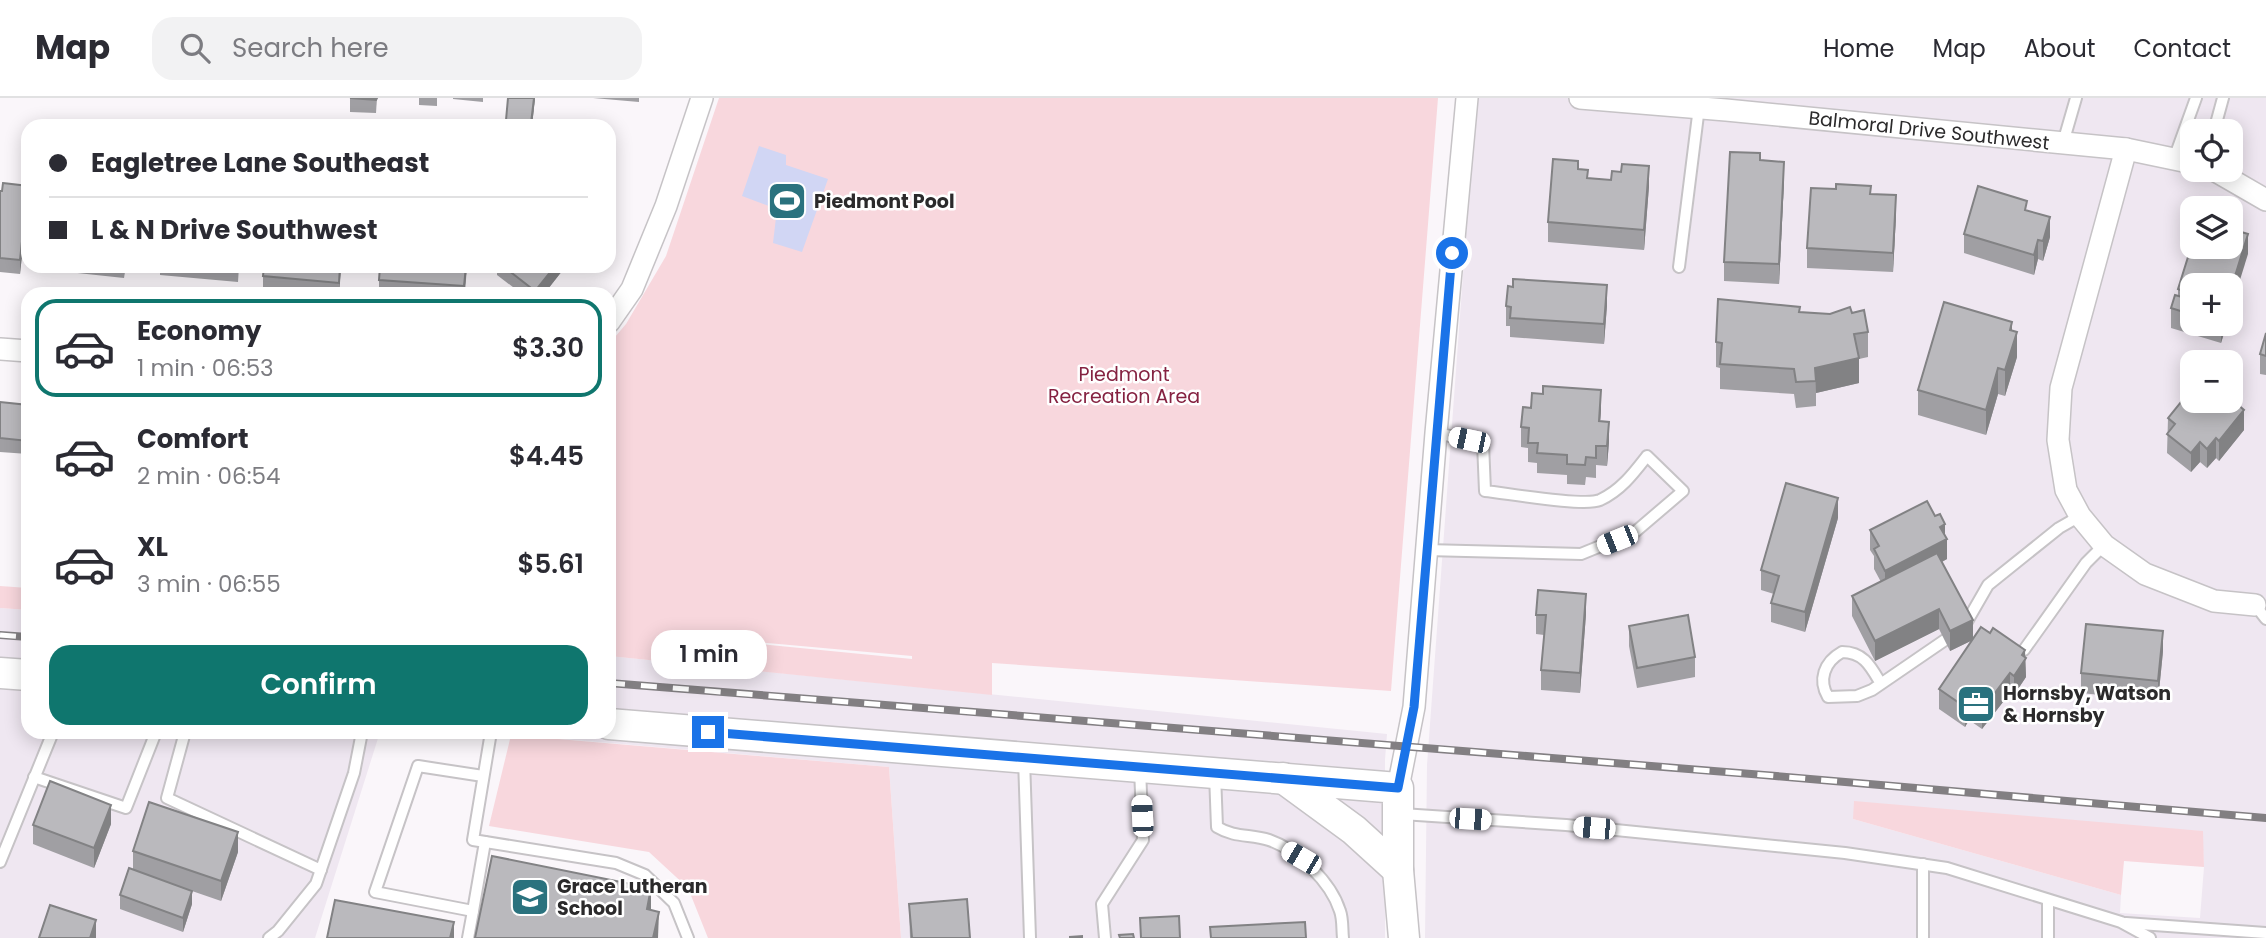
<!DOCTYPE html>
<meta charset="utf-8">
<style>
body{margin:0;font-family:Poppins,sans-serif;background:#f2f2f3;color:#2b2b33;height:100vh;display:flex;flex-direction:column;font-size:26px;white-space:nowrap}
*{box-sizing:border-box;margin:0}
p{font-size:23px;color:#7c7c81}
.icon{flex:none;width:38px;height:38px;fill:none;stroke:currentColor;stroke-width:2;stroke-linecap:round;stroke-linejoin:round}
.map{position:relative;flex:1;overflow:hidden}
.details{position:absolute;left:21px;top:189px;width:595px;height:452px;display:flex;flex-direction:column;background:#fff;border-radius:21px;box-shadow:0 4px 18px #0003}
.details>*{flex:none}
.hud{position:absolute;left:21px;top:21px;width:595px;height:154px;border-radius:21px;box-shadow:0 4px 18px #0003;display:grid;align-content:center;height:154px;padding:0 28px;background:#fff}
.buttons{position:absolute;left:2180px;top:21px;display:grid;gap:14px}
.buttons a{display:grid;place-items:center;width:63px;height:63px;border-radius:14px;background:#fff;box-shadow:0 4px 18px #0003;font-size:35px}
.end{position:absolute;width:32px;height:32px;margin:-16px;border:9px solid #1a73e8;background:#fff;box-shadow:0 0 0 4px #fff}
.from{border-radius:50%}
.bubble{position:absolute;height:49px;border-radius:21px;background:#fff;box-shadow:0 4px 18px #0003;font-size:23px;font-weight:600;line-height:49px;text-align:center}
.car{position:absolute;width:21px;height:42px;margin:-21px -10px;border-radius:9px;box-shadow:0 0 5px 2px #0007;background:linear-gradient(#fff 24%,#345 0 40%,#fff 0 76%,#345 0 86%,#fff 0)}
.hud b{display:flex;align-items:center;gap:24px;height:66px;font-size:26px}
.hud b+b{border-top:2px solid #e1e1e2}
.hud i{width:18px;height:18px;background:#2b2b33}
ul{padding:12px 0 0;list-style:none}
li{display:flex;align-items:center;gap:21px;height:98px;margin:0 14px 10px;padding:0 14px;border:4px solid transparent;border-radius:21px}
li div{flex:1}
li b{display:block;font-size:26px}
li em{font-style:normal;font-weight:600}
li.active{border-color:#0f766e}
li>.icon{width:63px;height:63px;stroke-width:1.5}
.cta{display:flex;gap:14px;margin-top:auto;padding:14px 28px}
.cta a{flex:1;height:80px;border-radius:21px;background:#0f766e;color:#fff;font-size:28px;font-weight:600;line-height:80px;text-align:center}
header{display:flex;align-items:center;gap:42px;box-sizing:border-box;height:98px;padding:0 35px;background:#fff;border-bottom:2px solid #e1e1e2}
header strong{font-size:33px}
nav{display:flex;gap:38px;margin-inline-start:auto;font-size:24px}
.search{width:490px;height:63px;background:#f2f2f3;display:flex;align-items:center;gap:18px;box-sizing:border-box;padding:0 24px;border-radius:21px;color:#7c7c81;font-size:26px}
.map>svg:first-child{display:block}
.built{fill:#efe7f1;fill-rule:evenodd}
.green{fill:#f8d7dd;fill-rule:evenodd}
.water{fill:#d1d6f4}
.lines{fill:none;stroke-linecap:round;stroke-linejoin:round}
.lane-casing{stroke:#c6c3c6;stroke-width:14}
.street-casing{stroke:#c6c3c6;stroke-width:24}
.secondary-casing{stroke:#c6c3c6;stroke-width:33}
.lane{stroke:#fff;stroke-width:10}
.street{stroke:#fff;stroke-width:21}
.secondary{stroke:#fff;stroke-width:30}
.rail-casing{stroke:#827f82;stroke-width:8}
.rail{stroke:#fff;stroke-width:5;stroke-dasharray:16;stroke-linecap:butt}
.wall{fill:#a09fa3}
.shaded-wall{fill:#828284}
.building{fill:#bab9bd;stroke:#828284;stroke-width:2}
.route{stroke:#1a73e8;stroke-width:9}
.labels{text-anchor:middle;stroke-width:5;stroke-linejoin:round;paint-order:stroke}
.street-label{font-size:19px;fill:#2b2a2b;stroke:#fff}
.poi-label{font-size:19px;font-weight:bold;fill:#2b2a2b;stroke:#fff;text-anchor:start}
.park-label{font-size:19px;fill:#852241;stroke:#fff}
</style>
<header>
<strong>Map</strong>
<div class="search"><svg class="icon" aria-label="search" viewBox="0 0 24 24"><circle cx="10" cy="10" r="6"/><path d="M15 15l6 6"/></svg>Search here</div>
<nav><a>Home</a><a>Map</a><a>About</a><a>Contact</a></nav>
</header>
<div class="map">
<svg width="2266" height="840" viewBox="0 0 2266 840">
<rect width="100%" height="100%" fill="#faf6fa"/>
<!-- built -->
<g class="built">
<path d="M1476,0H2266V840H1425L1427,667ZM2193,33H2231V72H2193ZM2193,110H2231V149H2193ZM2193,187H2231V226H2193ZM2193,264H2231V303H2193ZM1853,721L2202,733L2204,769L2200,820L2120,815L2121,797Z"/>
<path d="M0,510L28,512V634H380L315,840H0Z"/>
<path d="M609,558L1387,636L1385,662V840H901L889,669L481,634H609Z"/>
</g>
<!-- green -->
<g class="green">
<path d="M719,0H1438L1391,593L992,565V597L609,558V416L616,375L609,352V246L626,226L666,158ZM689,538L912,558V561L689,539Z"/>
<path d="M0,488L28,490V512L0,510Z"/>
<path d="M511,637L889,669L901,840H708L688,790L649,754L489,728Z"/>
<path d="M1854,703L2203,733L2204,769L2124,763L2121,797L1853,721Z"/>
</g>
<!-- water -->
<path class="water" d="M759,48L786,57V67L828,81L802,154L773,145L777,111L742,98Z"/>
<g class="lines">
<!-- lane casing -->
<g class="lane-casing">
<g id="lane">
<path d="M2214,33L2223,0"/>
<path d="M2063,45L2076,0"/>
<path d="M2174,61L2196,0"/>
<path d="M1679,169L1699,9"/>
<path d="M1426,452L1581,456L1635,434L1683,393L1647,358C1633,376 1621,392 1600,402C1584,409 1506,395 1485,393L1483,345L1436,335"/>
<path d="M2255,507L2266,521"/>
<path d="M1965,527L1988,487L2059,430L2080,418"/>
<path d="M2024,552L2086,465L2104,447"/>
<path d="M1881,586C1871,569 1864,554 1842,554C1824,564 1818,582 1828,599L1857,598L1872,592L1945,542"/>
<path d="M185,634L167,700L321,772"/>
<path d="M491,634L473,742L616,765L645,777L674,805L688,840"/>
<path d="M1024,661L1030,840"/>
<path d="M1215,676L1217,729C1235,740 1251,736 1269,742C1298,752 1331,784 1340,813C1343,821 1342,832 1343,840"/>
<path d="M483,678L418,668L375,794L473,813L485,744"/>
<path d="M34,679L126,710L156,634"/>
<path d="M1402,716L1566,727L1845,755L1947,770L2121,824L2150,840"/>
<path d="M0,764L53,634"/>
<path d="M1923,766V840"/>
<path d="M2048,802V840"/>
<path d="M2126,825L2266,835"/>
<path d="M269,840L278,833L316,786L354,675L362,634"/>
<path d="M468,840L473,813"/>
<path d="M1105,840L1102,806L1143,742L1140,671"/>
</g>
</g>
<!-- street casing -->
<g class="street-casing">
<g id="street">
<path d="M1580,0L1726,12L2126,51L2193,65"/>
<path d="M2126,51L2061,290L2058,342L2066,392L2080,418L2104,447L2145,476L2214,503L2255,507"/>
<path d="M2214,72L2266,102"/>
<path d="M609,224L632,191L666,108L702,0"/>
<path d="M0,251L28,253"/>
<path d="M1398,690L1414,609L1436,335L1467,0"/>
</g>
</g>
<!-- secondary casing -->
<g class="secondary-casing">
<g id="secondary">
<path d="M0,575L28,577"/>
<path d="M609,626L1398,690V772L1404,840"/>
<path d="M1283,680L1354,732L1398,772"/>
</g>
</g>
<!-- lane -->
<use href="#lane" class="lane"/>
<!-- street -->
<use href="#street" class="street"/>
<!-- secondary -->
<use href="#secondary" class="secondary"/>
<!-- rail casing -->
<g class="rail-casing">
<g id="rail">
<path d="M0,537L28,539"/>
<path d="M609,585L1764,677L2266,720"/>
</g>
</g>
<!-- rail -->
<use href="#rail" class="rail"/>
</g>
<!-- wall -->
<g class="wall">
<path d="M350,0H377L376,15L350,14Z"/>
<path d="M419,0H437V8L419,7Z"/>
<path d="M453,0H483V4L453,1Z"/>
<path d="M535,0L532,28H506V22Z"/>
<path d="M593,0H639V4Z"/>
<path d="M1760,62L1784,83L1779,186L1724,183V164Z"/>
<path d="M1578,71L1588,80L1649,88L1644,152L1548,144V124Z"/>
<path d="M0,93L28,101L20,176L0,174Z"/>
<path d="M1871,96L1896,117L1893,174L1807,170V150Z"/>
<path d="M2027,113L2050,139L2043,163L2038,161L2034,177L1964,155V136Z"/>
<path d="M2248,156L2193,187V226H2227L2221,245L2171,230V210L2178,197V191Z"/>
<path d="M40,168H126L124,180L40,171Z"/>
<path d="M160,168H239L238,184L160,177Z"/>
<path d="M341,168L339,196H313L263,192V178Z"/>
<path d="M467,168L465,196H379V182Z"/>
<path d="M497,168H566L544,196H522L497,177Z"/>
<path d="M1607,207L1604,246L1510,239V228H1506V208Z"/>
<path d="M1800,215L1830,216L1852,215L1868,234V259L1859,261V285L1816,295V308L1796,310L1794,296L1720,291V270L1716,269V244Z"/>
<path d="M2012,232L2017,259L2005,298L1998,296L1986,337L1918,317V292Z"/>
<path d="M2266,235V277L2260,276V256Z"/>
<path d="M0,304L28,307V356L0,354Z"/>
<path d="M1601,311L1600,323L1609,344L1607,368L1596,367V380L1586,379L1585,387L1567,386V377L1537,375V365L1528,364V350L1521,349V329Z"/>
<path d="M2168,320L2244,332L2219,363L2216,360L2207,370L2200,364L2191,374L2167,355Z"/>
<path d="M1838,420L1805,534L1771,524V505L1774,496L1761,492V472Z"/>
<path d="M1870,432L1945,438L1947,461L1942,464L1973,541L2025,559L2026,579L2014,597L2010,595L1982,631L1969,622L1965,629L1939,611V591L1972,542L1950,553L1939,531L1875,563L1852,518V498L1881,484L1874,471V458L1870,452Z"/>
<path d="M1586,516L1580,595L1541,592V572L1544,537L1536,536V517Z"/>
<path d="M1629,528L1695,559V579L1637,590L1629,548Z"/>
<path d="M2163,553L2158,603L2081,595V575Z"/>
<path d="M111,726L94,770L33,746V727Z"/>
<path d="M133,753L238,754L221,803L192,793V806L183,834L120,811V797L133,771Z"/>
<path d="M909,806L970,840H910Z"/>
</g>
<!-- shaded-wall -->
<g class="shaded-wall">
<path d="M534,0H535L532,28H531Z"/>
<path d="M1784,64V83L1779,186V166Z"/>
<path d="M1649,68V88L1644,152V132Z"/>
<path d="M28,88V101L20,176V162Z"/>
<path d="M1896,97V117L1893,174V155Z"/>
<path d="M2050,119V139L2043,163V143Z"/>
<path d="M2248,136V156L2231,211V191Z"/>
<path d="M2038,142V161L2034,177V157Z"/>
<path d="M340,168H341L339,196V185Z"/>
<path d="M466,168H467L464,196V188Z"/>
<path d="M555,168H566L544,196H535V193Z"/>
<path d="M1607,187V207L1604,246V226Z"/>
<path d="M2012,224V249L2017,234V259L2005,298V272L2010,232Z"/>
<path d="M2221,226H2227L2221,245Z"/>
<path d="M1859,260V285L1816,295L1815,270Z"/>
<path d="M1998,270V296L1986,337V312Z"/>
<path d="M1601,292V311L1599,343V323Z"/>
<path d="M2244,312V332L2219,363V343Z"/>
<path d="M1609,324V344L1607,368V348Z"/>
<path d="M2216,340V360L2207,370V351Z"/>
<path d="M2200,344V364L2191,374V355Z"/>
<path d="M1838,400V420L1805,534V514Z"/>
<path d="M1945,426V442L1947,441V461L1885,493V473L1940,429Z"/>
<path d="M1586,496V516L1580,595V575Z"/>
<path d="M1939,511V531L1875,563V543Z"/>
<path d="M1973,522V542L1950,553V533Z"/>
<path d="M2163,533V553L2158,603V583Z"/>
<path d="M2025,552L2026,579L2014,597V578L2022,557Z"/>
<path d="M2010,575V595L1982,631V612Z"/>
<path d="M1969,603V622L1965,629V609Z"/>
<path d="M111,707V726L94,770V750Z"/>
<path d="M238,734V754L221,803V783Z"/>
<path d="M651,790V816L647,811Z"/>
<path d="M192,793V806L183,834V820Z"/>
<path d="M659,814L658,840H653Z"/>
<path d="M96,822V840H90Z"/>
<path d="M454,824V840H450Z"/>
</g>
<!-- building -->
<g class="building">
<path d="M350,0H377L376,2Z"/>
<path d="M508,0H534L531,25L506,22Z"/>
<path d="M1730,54L1760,55V62L1784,64L1779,166L1724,164Z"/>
<path d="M1553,61L1578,63V71L1588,72L1587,80L1611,82L1612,73L1621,74L1622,66L1649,68L1644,132L1548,124Z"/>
<path d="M3,85L28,88L20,162L0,160V93H2Z"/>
<path d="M1836,86L1871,88L1870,96L1896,97L1893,155L1807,150L1811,90L1836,91Z"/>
<path d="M1978,88L2027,103L2025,112L2050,119L2043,143L2038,142L2034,157L1964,136Z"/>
<path d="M2231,131L2248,136L2231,191V187H2193V217L2171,210L2175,197L2182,199L2184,193L2178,191L2193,143V149H2231Z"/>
<path d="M210,168H238V170Z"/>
<path d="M264,168H340L339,185L263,178Z"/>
<path d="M380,168H466L464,188L379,182Z"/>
<path d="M503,168H555L535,193Z"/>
<path d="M1513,181L1607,187L1604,226L1510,220L1511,209L1506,208L1508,188L1513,189Z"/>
<path d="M1718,201L1800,209L1799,214L1830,216L1850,209L1852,215L1864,212L1868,234L1854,236L1859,260L1815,270L1816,283L1796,284L1794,271L1720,266L1722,245L1716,244Z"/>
<path d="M1944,204L2012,224L2010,232L2017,234L2005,272L1998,270L1986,312L1918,292Z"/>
<path d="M2266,235V258L2260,256Z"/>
<path d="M1543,288L1601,292L1599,323L1609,324L1607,348H1596V360L1586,359L1585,367L1567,366V357L1537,355L1538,345H1528L1529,330L1521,329L1523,309L1531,310L1532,295L1543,296Z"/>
<path d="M2193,289V303H2231V301L2244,312L2219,343L2216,340L2207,351L2200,344L2191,355L2167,336L2175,326L2168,320Z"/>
<path d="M0,304L28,307V343L0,340Z"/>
<path d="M1786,385L1838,400L1805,514L1771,505L1779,478L1761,472Z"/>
<path d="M1927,403L1935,418L1940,416L1945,426L1940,429L1947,441L1885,473L1874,451L1879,448L1870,432Z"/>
<path d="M1937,455L1973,522L1950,533L1939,511L1875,543L1852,498Z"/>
<path d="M1538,492L1586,496L1580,575L1541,572L1546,517H1536Z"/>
<path d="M1688,517L1695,559L1637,570L1629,528Z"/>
<path d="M2086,526L2163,533L2158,583L2081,575Z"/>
<path d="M1981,529L1990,535L1993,530L2025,552L2022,557L2026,560L2014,578L2010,575L1982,612L1969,603L1965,609L1939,591Z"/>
<path d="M50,683L111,707L94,750L33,727Z"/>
<path d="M149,704L238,734L221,783L133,753Z"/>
<path d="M492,758L651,790L647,811L659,814L653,840H475Z"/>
<path d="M129,770L192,793L183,820L120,797Z"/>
<path d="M967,801L970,840H912L909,806Z"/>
<path d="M335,802L454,824L450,840H327Z"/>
<path d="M50,807L96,822L90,840H39Z"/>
<path d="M1179,818L1180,840H1141L1140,820Z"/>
<path d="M1305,824L1306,840H1211L1210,829Z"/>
<path d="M1133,836L1134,840H1120L1119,837Z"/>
<path d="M1082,838V840H1070V839Z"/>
</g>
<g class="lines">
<!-- route -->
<path class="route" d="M708,634L1398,690L1414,609L1452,155"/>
</g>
<!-- icons -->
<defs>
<g id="stadium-square" transform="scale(2.0125)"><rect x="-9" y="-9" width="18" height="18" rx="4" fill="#2a727e" stroke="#fff"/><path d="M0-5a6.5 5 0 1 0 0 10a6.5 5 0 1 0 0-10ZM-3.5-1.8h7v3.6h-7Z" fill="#fff"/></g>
<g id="office-square" transform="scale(2.0125)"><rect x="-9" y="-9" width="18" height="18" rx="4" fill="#2a727e" stroke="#fff"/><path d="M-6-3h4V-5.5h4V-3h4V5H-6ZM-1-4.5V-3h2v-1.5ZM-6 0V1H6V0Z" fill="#fff"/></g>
<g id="school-square" transform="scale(2.0125)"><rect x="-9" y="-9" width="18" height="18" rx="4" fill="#2a727e" stroke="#fff"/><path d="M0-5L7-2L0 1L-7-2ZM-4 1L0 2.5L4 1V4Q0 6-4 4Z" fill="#fff"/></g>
</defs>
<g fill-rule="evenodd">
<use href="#stadium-square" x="787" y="103"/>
<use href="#office-square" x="1976" y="606"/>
<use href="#school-square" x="530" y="799"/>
</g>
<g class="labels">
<!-- street labels -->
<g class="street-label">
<text transform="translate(1929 32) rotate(6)" y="7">Balmoral Drive Southwest</text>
</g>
<!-- poi labels -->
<g class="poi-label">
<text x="814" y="110">Piedmont Pool</text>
<text x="2003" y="602">Hornsby, Watson<tspan x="2003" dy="22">&amp; Hornsby</tspan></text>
<text x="557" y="795">Grace Lutheran<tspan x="557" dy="22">School</tspan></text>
</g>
<!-- park labels -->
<g class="park-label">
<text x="1124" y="283">Piedmont<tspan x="1124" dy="22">Recreation Area</tspan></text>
</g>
</g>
</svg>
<div class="buttons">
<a><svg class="icon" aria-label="locate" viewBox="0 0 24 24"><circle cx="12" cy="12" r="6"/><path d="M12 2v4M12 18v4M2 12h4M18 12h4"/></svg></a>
<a><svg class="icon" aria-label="layers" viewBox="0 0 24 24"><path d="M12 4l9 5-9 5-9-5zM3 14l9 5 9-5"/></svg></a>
<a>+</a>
<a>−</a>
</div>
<i class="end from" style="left:1452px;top:155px"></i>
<i class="end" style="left:708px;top:634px"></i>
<div class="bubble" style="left:651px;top:532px;width:116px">1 min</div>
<i class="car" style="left:1469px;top:342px;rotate:282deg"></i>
<i class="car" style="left:1617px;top:442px;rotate:248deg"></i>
<i class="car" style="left:1142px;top:718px;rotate:357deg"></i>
<i class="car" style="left:1470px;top:721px;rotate:94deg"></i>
<i class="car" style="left:1594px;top:730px;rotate:275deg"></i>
<i class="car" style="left:1301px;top:760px;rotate:300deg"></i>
<div class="hud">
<b><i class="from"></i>Eagletree Lane Southeast</b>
<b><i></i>L &amp; N Drive Southwest</b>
</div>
<section class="details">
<ul>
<li class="active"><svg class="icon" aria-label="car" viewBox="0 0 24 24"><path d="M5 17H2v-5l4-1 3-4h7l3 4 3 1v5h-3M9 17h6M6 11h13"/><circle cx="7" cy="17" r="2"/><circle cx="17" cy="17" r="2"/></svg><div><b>Economy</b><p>1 min · 06:53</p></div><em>$3.30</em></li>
<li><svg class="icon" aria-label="car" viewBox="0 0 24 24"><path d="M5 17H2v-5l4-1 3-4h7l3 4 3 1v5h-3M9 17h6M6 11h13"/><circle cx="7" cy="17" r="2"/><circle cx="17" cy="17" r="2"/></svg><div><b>Comfort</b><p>2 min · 06:54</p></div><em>$4.45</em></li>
<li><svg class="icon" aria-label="car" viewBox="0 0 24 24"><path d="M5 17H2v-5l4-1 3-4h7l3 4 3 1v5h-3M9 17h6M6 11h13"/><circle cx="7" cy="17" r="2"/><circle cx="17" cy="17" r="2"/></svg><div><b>XL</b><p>3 min · 06:55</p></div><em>$5.61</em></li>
</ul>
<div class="cta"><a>Confirm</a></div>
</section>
</div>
